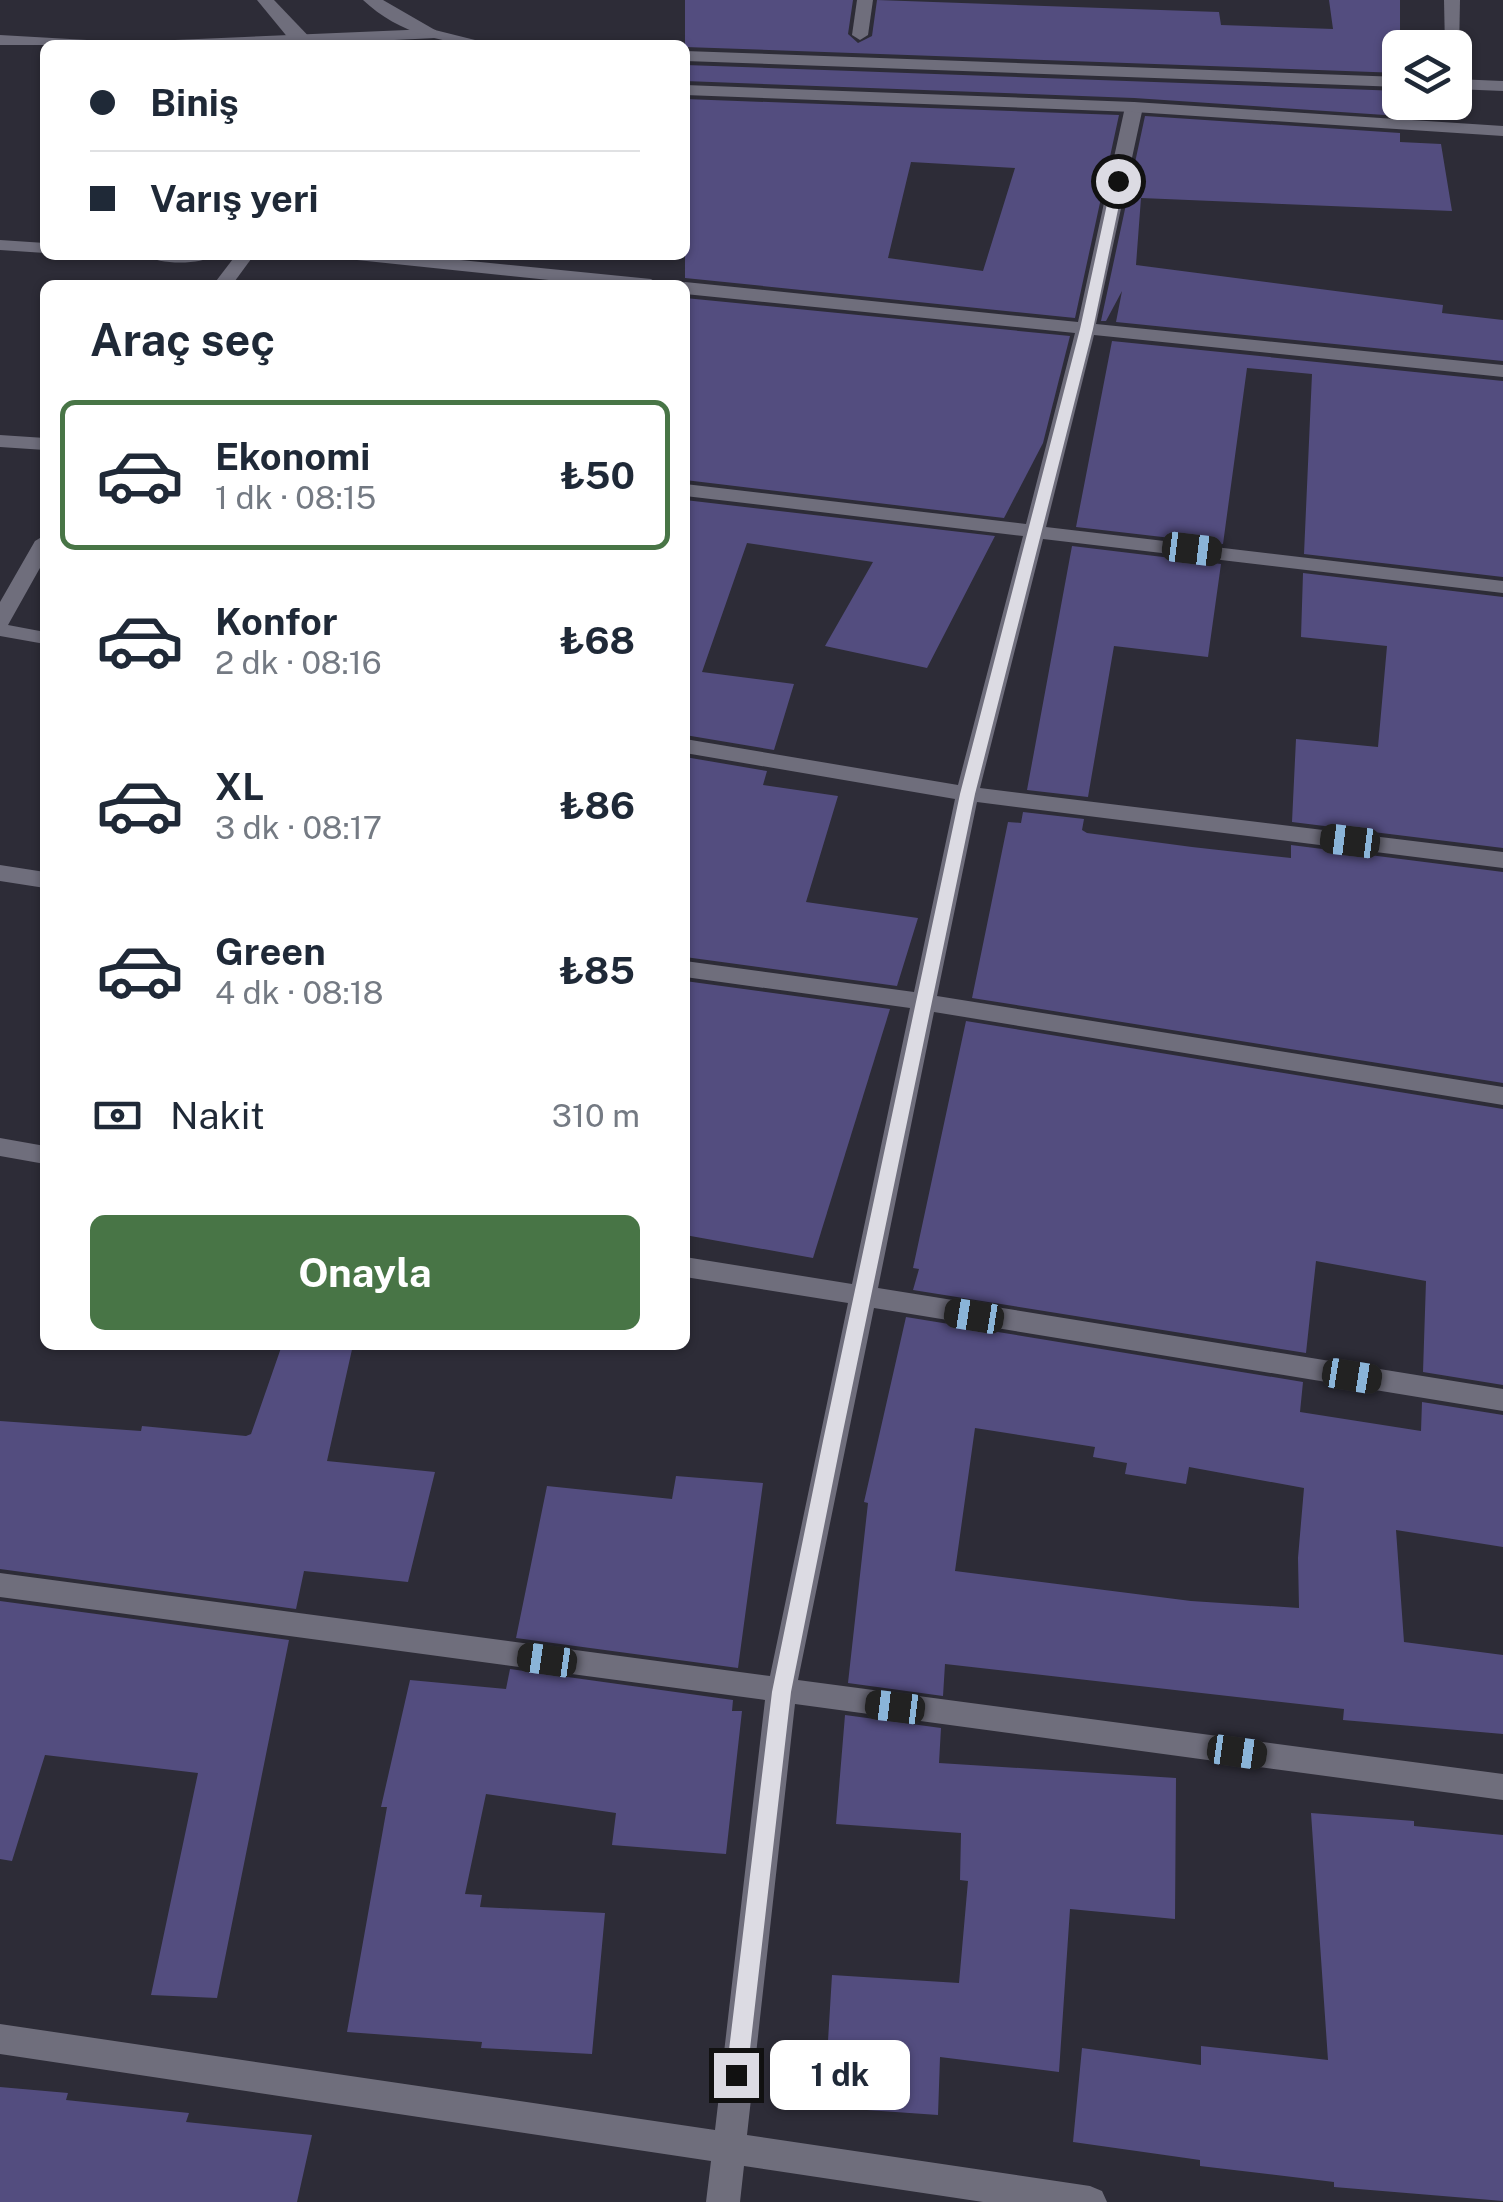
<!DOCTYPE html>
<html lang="tr">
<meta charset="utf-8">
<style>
body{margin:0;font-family:"Public Sans",sans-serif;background:#f6f6f7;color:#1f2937;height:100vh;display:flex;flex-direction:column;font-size:38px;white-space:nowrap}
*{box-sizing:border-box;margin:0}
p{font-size:32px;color:#747a83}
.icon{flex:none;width:55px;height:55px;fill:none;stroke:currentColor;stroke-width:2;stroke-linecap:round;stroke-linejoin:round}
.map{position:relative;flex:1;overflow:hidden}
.sheet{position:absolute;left:40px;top:280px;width:650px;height:1070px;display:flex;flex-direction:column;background:#fff;border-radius:15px;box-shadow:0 2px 8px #0004}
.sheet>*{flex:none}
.top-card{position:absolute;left:40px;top:40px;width:650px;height:220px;border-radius:15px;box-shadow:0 2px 8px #0004;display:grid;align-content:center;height:220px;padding:0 50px;background:#fff}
.buttons{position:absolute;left:1382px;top:30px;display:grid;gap:20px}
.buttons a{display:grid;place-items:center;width:90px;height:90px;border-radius:15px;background:#fff;box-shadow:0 2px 8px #0004;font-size:50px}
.end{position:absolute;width:45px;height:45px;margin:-22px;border:12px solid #dcdbe3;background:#111;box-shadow:0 0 0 5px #111}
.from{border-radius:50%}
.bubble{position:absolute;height:70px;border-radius:15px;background:#fff;box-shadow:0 2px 8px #0004;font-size:32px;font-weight:700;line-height:70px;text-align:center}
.car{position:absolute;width:30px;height:60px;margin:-30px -15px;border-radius:12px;box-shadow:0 0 8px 2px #0007;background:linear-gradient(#222 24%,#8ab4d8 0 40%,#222 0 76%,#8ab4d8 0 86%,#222 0)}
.top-card b{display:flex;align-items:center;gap:35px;height:95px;font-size:38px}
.top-card b+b{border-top:2px solid #e0e1e3}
.top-card i{width:25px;height:25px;background:#1f2937}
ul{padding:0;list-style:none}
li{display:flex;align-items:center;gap:30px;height:150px;margin:0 20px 15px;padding:0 30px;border:5px solid transparent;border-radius:15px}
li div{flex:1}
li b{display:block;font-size:38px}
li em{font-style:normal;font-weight:700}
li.on{border-color:#487546}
li>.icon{width:90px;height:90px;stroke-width:1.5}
h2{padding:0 50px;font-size:45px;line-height:120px}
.pay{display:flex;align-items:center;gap:25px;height:110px;padding:0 50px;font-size:38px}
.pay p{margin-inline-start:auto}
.cta{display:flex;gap:20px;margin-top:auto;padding:20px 50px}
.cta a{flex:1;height:115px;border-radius:15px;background:#487546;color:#fff;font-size:40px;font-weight:700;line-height:115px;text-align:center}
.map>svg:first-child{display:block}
.building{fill:#534d7f;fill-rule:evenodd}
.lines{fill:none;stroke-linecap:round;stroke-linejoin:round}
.minor{fill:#6f6e7c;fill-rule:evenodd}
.secondary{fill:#6f6e7c;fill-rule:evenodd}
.route{fill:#dcdbe3}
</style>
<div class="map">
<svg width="1503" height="2202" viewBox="0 0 1503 2202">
<rect width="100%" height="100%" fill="#2d2c37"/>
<!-- building -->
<g class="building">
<path d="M685,0H853L848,34L858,43L872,36L877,0L1219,12L1221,25L1333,29L1329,0H1400V73L685,47Z"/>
<path d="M685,65L1400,91V116L1134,98L685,81Z"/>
<path d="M685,99L1119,115L1075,318L685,278ZM911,162L1015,168L983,271L888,258Z"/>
<path d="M1145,116L1400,133V142L1441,144L1452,211L1141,198L1136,265L1443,305L1442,313L1503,320V361L1116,322L1122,291L1106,321H1101Z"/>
<path d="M685,298L1070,336L1043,443L1004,518L685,480Z"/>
<path d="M1112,341L1503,381V577L1304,554L1312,374L1247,368L1223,544L1076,527Z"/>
<path d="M685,500L995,536L927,668L825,646L873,562L747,543L702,672L794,684L774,750L685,735Z"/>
<path d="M1072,546L1221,564L1208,657L1114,646L1088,797L1027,790Z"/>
<path d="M1303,573L1503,597V848L1292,822L1296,739L1378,747L1387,646L1301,637Z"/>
<path d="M685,757L767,771L763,785L838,796L806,902L918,918L897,986L685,957Z"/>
<path d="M1023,812L1084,819L1082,830L1087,833L1192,847L1291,858V845L1503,872V1083L972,998L1008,822L1021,823Z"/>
<path d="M685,981L890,1009L813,1258L685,1235Z"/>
<path d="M966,1021L1503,1109V1385L1423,1372L1426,1281L1316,1261L1306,1353L913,1290L919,1269L913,1268Z"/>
<path d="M906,1317L1303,1382L1300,1412L1421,1431L1422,1402L1503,1415V1547L1396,1530L1404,1642L1503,1655V1734L1343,1720L1344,1709L945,1664L943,1696L848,1683L868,1503L864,1502ZM975,1428L1095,1447L1093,1457L1127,1463L1125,1474L1186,1484L1189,1467L1304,1488L1298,1558L1299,1608L1191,1601L955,1571Z"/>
<path d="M282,1345H353L327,1461L435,1472L408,1582L304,1571L296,1609L0,1569V1421L141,1431L142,1426L246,1436L251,1434Z"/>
<path d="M676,1476L763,1483L738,1668L516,1638L547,1486L672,1499Z"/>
<path d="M0,1601L289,1640L217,1998L151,1995L198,1773L45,1755L12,1861L0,1859Z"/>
<path d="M510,1669L733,1700L732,1711H742L726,1854L612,1845L616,1813L486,1794L465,1894L482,1895L480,1907L605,1913L592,2054L481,2048L482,2042L347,2032L387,1807H381L410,1680L506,1689Z"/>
<path d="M845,1715L941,1728L939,1763L1176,1778L1175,1919L1070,1909L1059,2072L940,2057L938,2115L824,2107L832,1975L959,1983L968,1881L960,1880L961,1833L836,1824Z"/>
<path d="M1311,1813L1414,1821V1826L1503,1835V2201L1334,2187V2182L1200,2166V2160L1073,2142L1082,2048L1201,2065V2046L1328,2060Z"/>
<path d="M0,2087L68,2093L66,2100L189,2113L186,2122L312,2135L297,2202H0Z"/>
</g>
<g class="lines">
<!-- minor -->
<g class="minor">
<path d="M857,0H873L868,35L860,40L852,35Z"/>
<path d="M1444,0H1460L1459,52L1445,48Z"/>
<path d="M430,29L436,30V38L290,45H167L175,40Z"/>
<path d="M0,35L87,40L95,45H0Z"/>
<path d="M1134,102L1143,107L1096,324L1503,365V377L1094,335L1046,527L1503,581V593L1043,539L980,788L1503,852V868L977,802L937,996L1503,1087V1105L934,1012L878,1288L1503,1389V1411L874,1308L798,1680L1503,1774V1800L795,1704L747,2135L1090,2186L1102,2191L1107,2202H983L744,2166L740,2202H706L711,2161L0,2054V2024L715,2130L765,1700L0,1597V1573L770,1676L848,1303L685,1277V1257L852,1284L910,1008L685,977V961L914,992L955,799L685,753V739L958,785L1023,536L685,496V484L1026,524L1075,333L685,294V285H678L685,282L1078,322L1125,107Z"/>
<path d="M0,240L45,243V253L0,250Z"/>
<path d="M145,255H215C201,265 159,265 145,255Z"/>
<path d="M236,255H254L232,285H213Z"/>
<path d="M348,255H411L651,279L660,285H597L357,260Z"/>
<path d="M0,435L45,438V450L0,447Z"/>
<path d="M45,535V559L8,625L45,632V644L0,636V602L35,541Z"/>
<path d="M0,865L45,872V888L0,881Z"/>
<path d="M0,1138L45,1146V1164L0,1156Z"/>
</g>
<!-- secondary -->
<g class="secondary">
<path d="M257,0H274L317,45H294Z"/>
<path d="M363,0H383L435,30L495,45C447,45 399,34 363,0Z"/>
<path d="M685,51L1400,77V87L685,61Z"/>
<path d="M1455,79L1503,81V91L1455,89Z"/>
<path d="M685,85L1134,102L1503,126V136L1134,112L685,95Z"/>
</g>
</g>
<!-- route -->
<path class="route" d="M1118,178L1124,181L1093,329L975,794L841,1441L791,1692L747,2075L736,2085L726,2075L772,1692L823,1441L960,794L1080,329L1112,181Z"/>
</svg>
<div class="buttons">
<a><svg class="icon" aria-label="layers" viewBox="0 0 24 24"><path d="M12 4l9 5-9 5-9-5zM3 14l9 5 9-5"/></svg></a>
</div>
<i class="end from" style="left:1118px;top:181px"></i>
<i class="end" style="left:736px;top:2075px"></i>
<div class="bubble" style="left:770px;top:2040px;width:140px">1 dk</div>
<i class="car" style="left:1192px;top:549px;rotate:97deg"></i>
<i class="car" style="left:1350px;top:841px;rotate:277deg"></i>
<i class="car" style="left:974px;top:1316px;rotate:279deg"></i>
<i class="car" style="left:1352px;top:1376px;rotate:99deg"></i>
<i class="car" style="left:547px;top:1660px;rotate:278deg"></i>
<i class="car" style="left:895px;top:1707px;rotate:277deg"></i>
<i class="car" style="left:1237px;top:1752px;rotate:98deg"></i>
<div class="top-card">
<b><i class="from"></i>Biniş</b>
<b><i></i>Varış yeri</b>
</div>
<section class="sheet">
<h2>Araç seç</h2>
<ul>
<li class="on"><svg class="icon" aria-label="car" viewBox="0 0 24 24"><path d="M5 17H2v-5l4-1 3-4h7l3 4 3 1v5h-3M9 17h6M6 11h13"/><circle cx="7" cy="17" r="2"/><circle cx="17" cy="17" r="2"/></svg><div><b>Ekonomi</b><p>1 dk · 08:15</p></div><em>₺50</em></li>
<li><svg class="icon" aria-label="car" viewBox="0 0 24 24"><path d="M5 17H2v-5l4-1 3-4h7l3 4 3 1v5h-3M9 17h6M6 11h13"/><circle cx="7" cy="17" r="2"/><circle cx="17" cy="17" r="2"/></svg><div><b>Konfor</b><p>2 dk · 08:16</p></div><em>₺68</em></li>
<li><svg class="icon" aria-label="car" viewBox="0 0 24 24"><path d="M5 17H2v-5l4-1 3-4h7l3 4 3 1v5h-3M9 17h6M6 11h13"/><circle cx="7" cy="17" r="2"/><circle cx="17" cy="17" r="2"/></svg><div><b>XL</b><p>3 dk · 08:17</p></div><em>₺86</em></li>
<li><svg class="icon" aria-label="car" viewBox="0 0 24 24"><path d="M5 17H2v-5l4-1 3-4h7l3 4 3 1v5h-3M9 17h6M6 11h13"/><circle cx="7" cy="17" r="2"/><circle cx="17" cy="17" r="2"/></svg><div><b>Green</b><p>4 dk · 08:18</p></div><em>₺85</em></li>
</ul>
<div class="pay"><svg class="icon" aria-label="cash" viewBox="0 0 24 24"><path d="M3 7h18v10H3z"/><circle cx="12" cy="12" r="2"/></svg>Nakit<p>310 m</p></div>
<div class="cta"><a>Onayla</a></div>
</section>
</div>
